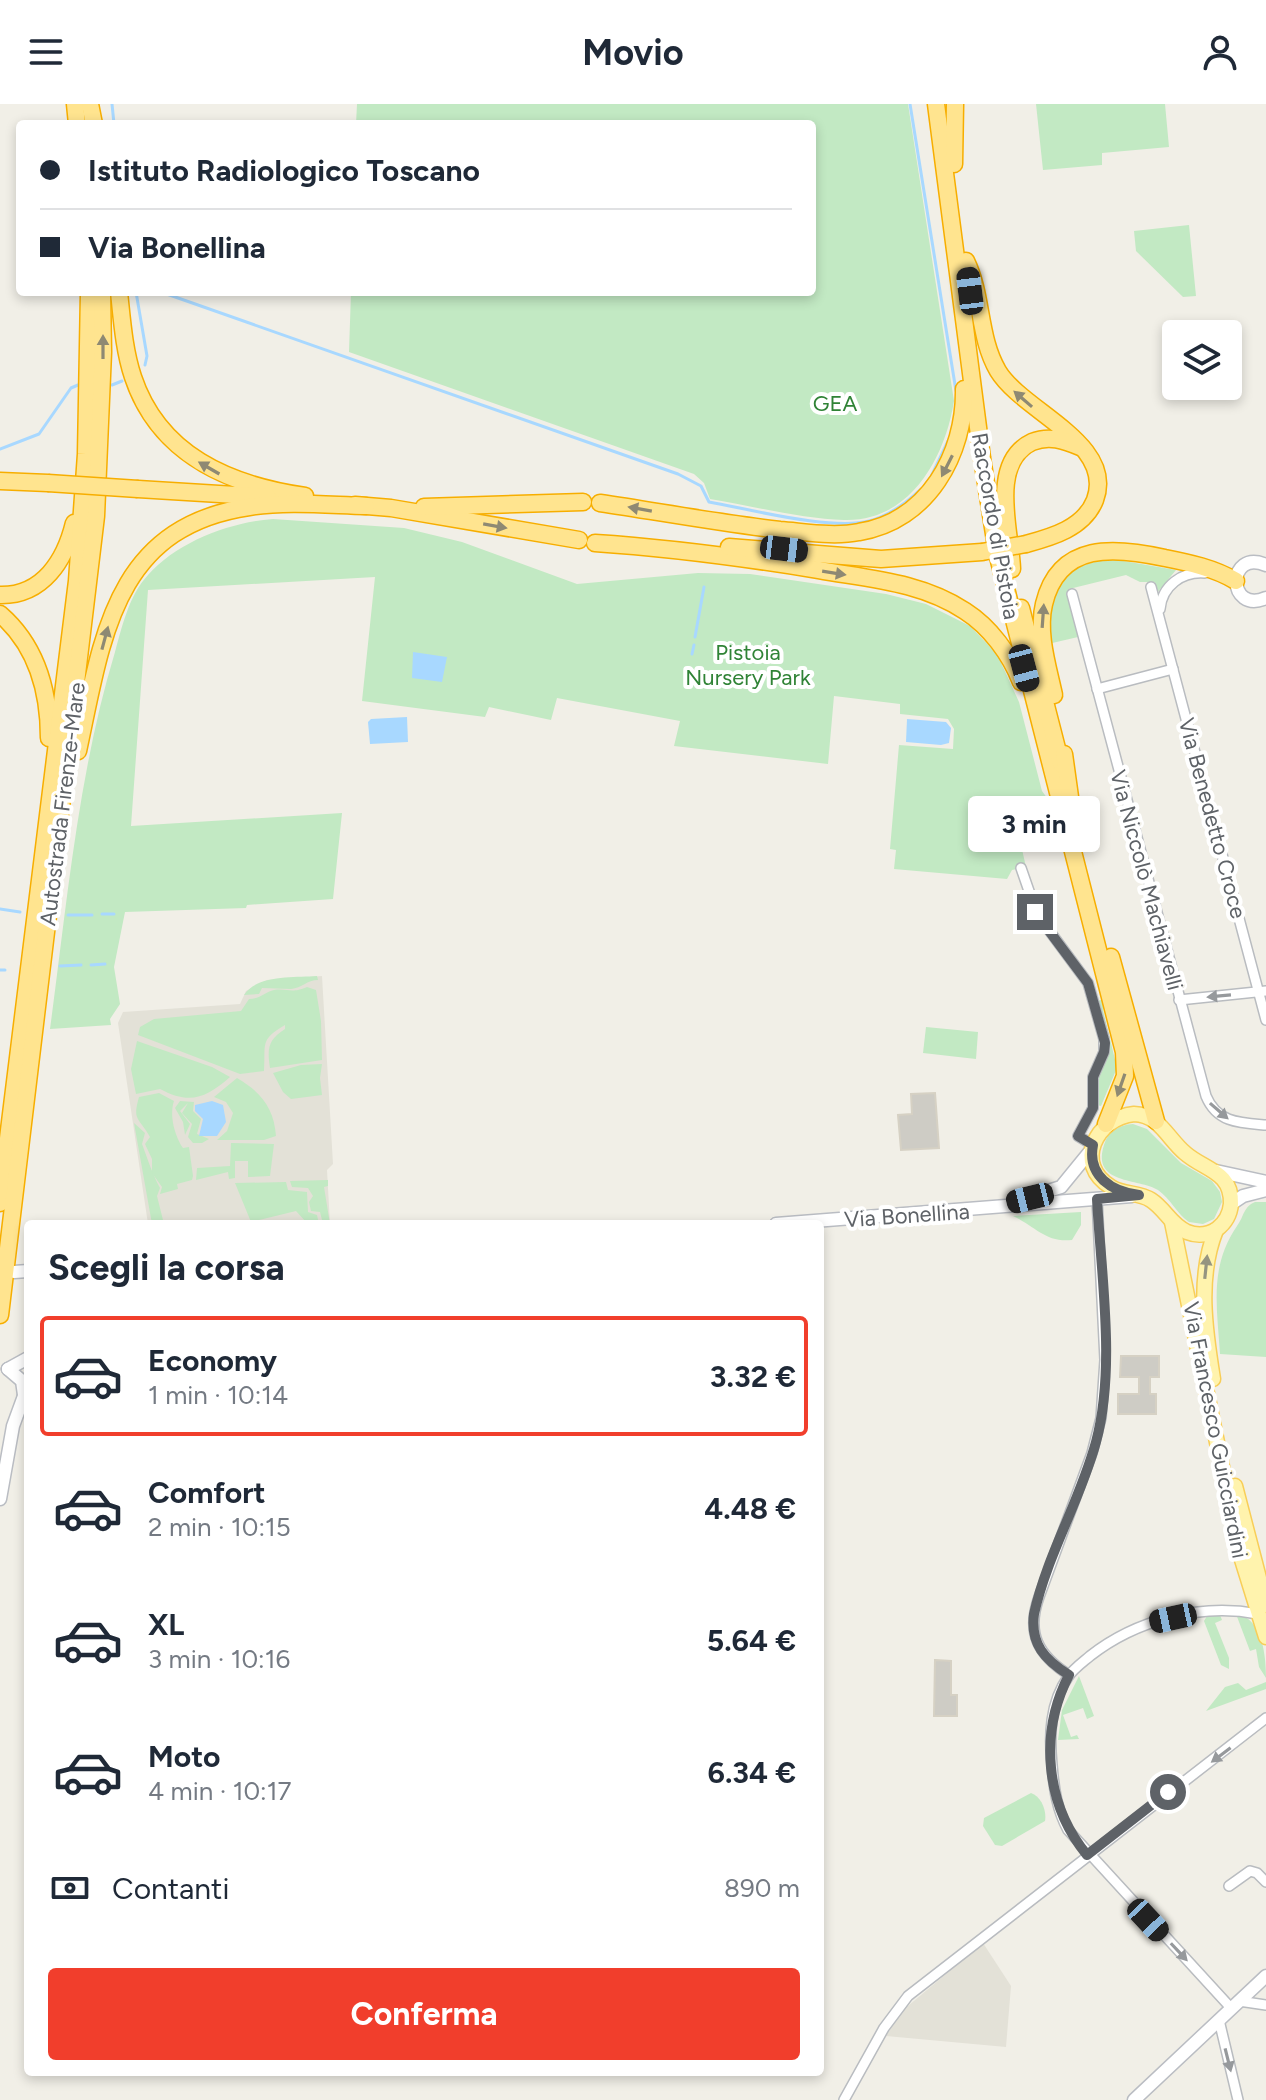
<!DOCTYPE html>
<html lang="it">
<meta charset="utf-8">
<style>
body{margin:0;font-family:Figtree,sans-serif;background:#f6f6f7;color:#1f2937;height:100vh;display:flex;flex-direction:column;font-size:30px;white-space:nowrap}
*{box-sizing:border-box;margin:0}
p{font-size:26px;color:#747a83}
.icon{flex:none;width:44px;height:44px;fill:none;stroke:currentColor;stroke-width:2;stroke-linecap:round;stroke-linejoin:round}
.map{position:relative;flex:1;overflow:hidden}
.sheet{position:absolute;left:24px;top:1116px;width:800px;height:856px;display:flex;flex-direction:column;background:#fff;border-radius:8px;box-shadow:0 4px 12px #0003}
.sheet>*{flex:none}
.guide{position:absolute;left:16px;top:16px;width:800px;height:176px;border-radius:8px;box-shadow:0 4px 12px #0003;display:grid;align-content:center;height:176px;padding:0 24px;background:#fff}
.tools{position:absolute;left:1162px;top:216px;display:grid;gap:16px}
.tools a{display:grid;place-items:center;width:80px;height:80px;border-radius:8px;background:#fff;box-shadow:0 4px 12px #0003;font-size:40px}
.end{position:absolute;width:36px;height:36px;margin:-18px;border:10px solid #5e6267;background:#fff;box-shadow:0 0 0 4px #fff}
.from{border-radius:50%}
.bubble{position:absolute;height:56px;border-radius:8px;background:#fff;box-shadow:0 4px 12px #0003;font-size:26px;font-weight:700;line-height:56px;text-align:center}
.car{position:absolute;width:24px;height:48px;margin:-24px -12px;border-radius:10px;box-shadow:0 0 6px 2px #0007;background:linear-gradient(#222 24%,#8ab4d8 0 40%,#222 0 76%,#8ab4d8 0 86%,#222 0)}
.guide b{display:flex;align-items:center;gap:28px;height:76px;font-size:30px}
.guide b+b{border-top:2px solid #e0e1e3}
.guide i{width:20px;height:20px;background:#1f2937}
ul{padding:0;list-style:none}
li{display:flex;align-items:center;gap:24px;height:120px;margin:0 16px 12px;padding:0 8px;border:4px solid transparent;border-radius:8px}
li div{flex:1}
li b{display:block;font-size:30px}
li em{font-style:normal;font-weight:700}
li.selected{border-color:#f13e2c}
li>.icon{width:72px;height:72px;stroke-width:1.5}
h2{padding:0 24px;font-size:36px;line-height:96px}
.pay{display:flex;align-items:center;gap:20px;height:88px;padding:0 24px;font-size:30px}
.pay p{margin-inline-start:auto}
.button{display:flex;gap:16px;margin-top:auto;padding:16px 24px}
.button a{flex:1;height:92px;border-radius:8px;background:#f13e2c;color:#fff;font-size:32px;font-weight:700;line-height:92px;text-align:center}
header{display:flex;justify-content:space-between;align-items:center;height:104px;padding:0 24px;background:#fff;font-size:36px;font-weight:700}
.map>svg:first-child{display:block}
.education{fill:#e3e1d7}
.green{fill:#c2e9c3}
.water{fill:#a8d8ff}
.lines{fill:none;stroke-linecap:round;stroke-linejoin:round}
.stream{stroke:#a8d8ff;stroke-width:3}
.building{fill:#ceccc5;stroke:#d6d1c4;stroke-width:2}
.street-casing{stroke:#b9bcc0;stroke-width:12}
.secondary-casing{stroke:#babdc3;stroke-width:15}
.primary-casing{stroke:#f8ce58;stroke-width:17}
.highway-casing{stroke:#f7ae00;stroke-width:19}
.street{stroke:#fff;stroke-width:9}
.secondary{stroke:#fff;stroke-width:12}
.primary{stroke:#fff3ad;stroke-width:14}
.highway{stroke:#ffe48f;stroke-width:16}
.highway-bridge-casing{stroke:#f7ae00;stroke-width:19;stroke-linecap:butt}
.highway-bridge{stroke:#ffe48f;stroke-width:16}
.oneway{fill:#8e8973}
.oneway2{fill:#96999c}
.oneway3{fill:#969580}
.route{stroke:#5e6267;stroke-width:10}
.labels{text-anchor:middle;stroke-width:8;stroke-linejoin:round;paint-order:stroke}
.park-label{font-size:22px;fill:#308336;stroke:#fff}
.street-label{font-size:22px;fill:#5e6267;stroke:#fff}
</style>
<header><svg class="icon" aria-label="menu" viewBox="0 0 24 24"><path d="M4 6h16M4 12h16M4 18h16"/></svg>Movio<svg class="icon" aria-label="person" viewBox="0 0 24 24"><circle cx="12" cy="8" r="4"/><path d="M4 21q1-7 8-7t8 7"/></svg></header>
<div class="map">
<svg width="1266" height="1996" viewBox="0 0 1266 1996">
<rect width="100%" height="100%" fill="#f1efe7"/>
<!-- education -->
<g class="education">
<path d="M322,872L333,1060L327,1066L330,1120H148L118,919L123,908L240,900L246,887L267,876Z"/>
<path d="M983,1839L1011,1882L1006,1943L886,1932L902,1907Z"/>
</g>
<!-- green -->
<g class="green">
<path d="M357,0H908L954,297C945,354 910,418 844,416C803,415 752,402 710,395L704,379L694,370L349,248L351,188H812V20H356Z"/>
<path d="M1036,0H1165L1169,43L1102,49V61L1043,66Z"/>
<path d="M1189,121L1196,192L1183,193L1136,147L1134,127Z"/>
<path d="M273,415L404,424L462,438L577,480L698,469L750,470L886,490L926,500L970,522L997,550L1019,598L1042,687L1053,702L1056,731L1021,741L1026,763L1012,766L1007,775L894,765L896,746L890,745L899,641L953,645L954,625L948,615L900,610V600L834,592L828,660L674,642L680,617L557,594L551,616L489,603L485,613L362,597L375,473L148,486L131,722L342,709L333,795L247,801L246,804L125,808L114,863L120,900L110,915L111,921L50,925C67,799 78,670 115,548C122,523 129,491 148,471C177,438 230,418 273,415Z"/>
<path d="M1112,455L1176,466L1156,490L1155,478H1140L1126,471L1069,485L1078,533L1048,540C1044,489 1058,461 1112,455Z"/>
<path d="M317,872L318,876C307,876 302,884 291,885C281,885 272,884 262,884L259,890L244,891C258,870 294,874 317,872Z"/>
<path d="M307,883L316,886L321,917L322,956L270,964C267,944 268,936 285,925V921C259,936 266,940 264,967L240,970L138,931L140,923L154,915L241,907L249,895C260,895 265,888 274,886C288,884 291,890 307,883Z"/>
<path d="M1105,895L1103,906L1117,964L1101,1002L1097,1001V972L1109,946L1097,897Z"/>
<path d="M926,923L978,928L976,955L923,949Z"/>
<path d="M137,937L212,963L230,973C206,994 190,1001 160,985L136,990L131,965Z"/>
<path d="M322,960L320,974L322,991L291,995L283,988L273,969L301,961Z"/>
<path d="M237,974C261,988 274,1004 276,1032L264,1036H217L227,1027L233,1009L226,998L214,993Z"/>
<path d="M159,989L174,997C169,1012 175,1032 183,1044L189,1043L193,1072L192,1076L177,1080L178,1085L160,1090L162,1083L152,1069V1055L145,1040L150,1033C139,1013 132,1017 139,993Z"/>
<path d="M180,997L194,998L193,1007L201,1015L197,1030L209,1035L202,1039H193L188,1033L192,1020L182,1009L188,999L180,1007L190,1020L185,1031L183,1018L175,1004Z"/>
<path d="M134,1019L145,1029L142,1040C148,1056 152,1069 160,1084L157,1092L164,1120H152Z"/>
<path d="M1133,1020L1147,1025L1181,1059L1212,1077L1220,1088L1222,1098L1214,1115L1203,1120L1189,1118C1177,1110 1171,1095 1158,1086C1139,1074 1091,1081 1104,1041C1108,1027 1119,1021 1133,1020Z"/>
<path d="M231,1039L274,1040L270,1072L248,1073V1057H235V1074L229,1075L228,1068L196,1076L197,1064L230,1062Z"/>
<path d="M328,1076V1082L324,1083L330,1120H323L320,1108L311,1107L309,1098L313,1092L308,1084L292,1083L290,1077Z"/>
<path d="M286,1078L288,1086L307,1088L308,1108L317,1111L319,1120L306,1118L296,1107L251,1118L235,1079Z"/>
<path d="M1255,1098H1266V1253L1220,1250C1217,1202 1209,1163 1237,1122C1244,1113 1243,1103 1255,1098Z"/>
<path d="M1081,1108V1121L1072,1136C1046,1139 1035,1122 1013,1112Z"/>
<path d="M1236,1510C1263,1514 1266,1553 1266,1574L1259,1563L1256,1545L1250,1547Z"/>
<path d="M1220,1511L1222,1516L1215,1519L1229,1554V1565L1221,1561L1204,1517L1207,1512Z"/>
<path d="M1079,1572L1094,1612L1087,1615L1083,1604L1063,1611L1071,1633L1077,1631L1079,1635L1058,1636L1062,1606Z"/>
<path d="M1266,1578V1585L1206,1607L1225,1583L1238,1579L1246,1586Z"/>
<path d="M1031,1689C1041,1692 1047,1707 1045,1717L1002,1742L995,1741L983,1722L984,1714Z"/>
</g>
<!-- water -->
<g class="water">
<path d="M413,548L447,553L442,578L412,574Z"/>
<path d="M407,613L408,638L370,640L368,618L371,615Z"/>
<path d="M907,615L946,618L951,624L949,639L941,641L906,638Z"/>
<path d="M212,997L223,1001L226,1018L217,1032H199L203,1015L195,1007V1001Z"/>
</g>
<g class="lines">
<!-- stream -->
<g class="stream">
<path d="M112,0L114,20"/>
<path d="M910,0L956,287"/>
<path d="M136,188L147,252L145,261"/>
<path d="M161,188L678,370L701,382L709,398C749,405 832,427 869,417C889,412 906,399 921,385"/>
<path d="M112,281L122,277"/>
<path d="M0,345L39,330L71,284L78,281"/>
<path d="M929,377L948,337"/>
<path d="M695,533L704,483"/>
<path d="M692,550L694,541"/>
<path d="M0,805L20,808"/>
<path d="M102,810H114"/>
<path d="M68,811H92"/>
<path d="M91,861L105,860"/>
<path d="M60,862L81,861"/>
<path d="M0,866H5"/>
</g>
</g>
<!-- building -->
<g class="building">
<path d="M935,989L939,1044L901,1046L898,1011L912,1010L911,990Z"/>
<path d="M1121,1252H1159V1273H1150V1290H1156V1310H1118V1290H1139V1273H1120Z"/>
<path d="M935,1556L951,1557V1591H957V1612H934Z"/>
</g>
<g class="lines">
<!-- street casing -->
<g class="street-casing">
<g id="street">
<path d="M1151,483L1266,916"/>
<path d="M1072,490L1206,992C1217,1019 1240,1019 1266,1021"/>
<path d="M1160,505C1162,482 1182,467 1205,469"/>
<path d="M1097,585L1173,565"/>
<path d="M1021,764L1037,810L1088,879L1104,935V948L1093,973V1004L1078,1032L1093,1041"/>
<path d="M1179,896L1266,887"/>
<path d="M1069,1571C1038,1551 1026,1529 1039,1493L1092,1349L1101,1314L1105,1256L1097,1095"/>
<path d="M1229,1782L1250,1767L1257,1769L1266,1778"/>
<path d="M1239,1897L1266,1901"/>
<path d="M1231,1904L1068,1726C1057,1706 1054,1685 1052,1661C1049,1631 1050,1599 1068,1573C1073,1565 1083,1558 1090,1552C1136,1516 1200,1499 1258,1510"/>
<path d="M1219,1916L1238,1996"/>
<path d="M844,1996L884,1924L908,1892L1266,1614"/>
</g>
</g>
<!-- secondary casing -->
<g class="secondary-casing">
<g id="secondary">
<path d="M1266,461C1226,444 1227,511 1266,494"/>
<path d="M1216,1067L1266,1078"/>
<path d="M1023,1095L1061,1083L1092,1045"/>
<path d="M1231,1100L1243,1092L1266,1086"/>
<path d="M776,1120L1132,1092"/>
<path d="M14,1168L28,1167"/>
<path d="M8,1265L22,1277L24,1291"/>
<path d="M8,1265L28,1254"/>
<path d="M0,1395L13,1322L28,1281"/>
<path d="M1134,1996L1266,1872"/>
</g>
</g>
<!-- primary casing -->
<g class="primary-casing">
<g id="primary">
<path d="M1134,1010C1160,1011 1167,1034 1185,1049C1204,1066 1232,1067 1231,1100C1230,1110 1225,1119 1217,1125C1208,1131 1197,1132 1187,1128C1171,1121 1165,1105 1151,1096C1139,1088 1123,1091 1111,1083C1073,1060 1096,1014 1134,1010Z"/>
<path d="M1172,1118L1239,1446L1266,1533"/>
<path d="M1213,1275C1205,1226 1197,1173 1216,1126"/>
<path d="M1235,1382L1266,1501"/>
</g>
</g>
<!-- highway casing -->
<g class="highway-casing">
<g id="highway">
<path d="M75,0L77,20"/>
<path d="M90,0L94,20"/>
<path d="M936,0L982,354L997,449L1124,948L1125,972L1106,1020"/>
<path d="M954,60L955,0"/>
<path d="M966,157C983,192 978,233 998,267C1023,308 1116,339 1095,396C1084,424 1052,433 1026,440"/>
<path d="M119,188C122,216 124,246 133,273C159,351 229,381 305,392"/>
<path d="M0,377L48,379"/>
<path d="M138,385L268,393"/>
<path d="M600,399C660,408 720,419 780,426C806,428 834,433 859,428C928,417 965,350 964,285"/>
<path d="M355,401L391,404L579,436"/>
<path d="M424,403L583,398"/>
<path d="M595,439C671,444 745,454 819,466C870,475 921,478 965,507C990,523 1010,550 1021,578"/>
<path d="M729,443L881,455L982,448"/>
<path d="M1012,465C1011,429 988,359 1032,338C1049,331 1064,336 1080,343"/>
<path d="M0,491C43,492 65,456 74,419"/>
<path d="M1021,504L1061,660"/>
<path d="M0,510C37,542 49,587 49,634"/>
<path d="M1054,591C1048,563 1037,529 1044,500C1059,437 1116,443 1165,454C1190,459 1214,464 1236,477"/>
<path d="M78,647C102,536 113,423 249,403C287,397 327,401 366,402"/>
<path d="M1064,650L1071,700"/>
<path d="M1111,853L1156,1017"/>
<path d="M0,1099L77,477L86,350L89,188"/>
<path d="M0,1211L96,412L103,248L102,188"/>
</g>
</g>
<!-- street -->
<use href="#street" class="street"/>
<!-- secondary -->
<use href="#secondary" class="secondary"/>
<!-- primary -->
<use href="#primary" class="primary"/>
<!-- highway -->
<use href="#highway" class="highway"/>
<!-- highway-bridge casing -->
<g class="highway-bridge-casing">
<g id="highway-bridge">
<path d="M48,379L138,385"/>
<path d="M982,448L1026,440"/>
</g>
</g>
<!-- highway-bridge -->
<use href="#highway-bridge" class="highway-bridge"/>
</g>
<!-- one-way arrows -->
<defs><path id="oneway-solid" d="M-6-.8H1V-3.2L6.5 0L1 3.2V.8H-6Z" transform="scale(2)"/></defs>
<g class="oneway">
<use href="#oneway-solid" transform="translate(103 243) rotate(-90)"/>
<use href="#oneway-solid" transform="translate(1023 295) rotate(-139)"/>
<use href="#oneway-solid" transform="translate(947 362) rotate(117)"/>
<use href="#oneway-solid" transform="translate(209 364) rotate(-150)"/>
<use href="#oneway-solid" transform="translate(640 405) rotate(-170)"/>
<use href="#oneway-solid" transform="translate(495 422) rotate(10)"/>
<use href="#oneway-solid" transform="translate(834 469) rotate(9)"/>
<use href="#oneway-solid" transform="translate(1043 512) rotate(-86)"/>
<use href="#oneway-solid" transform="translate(105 534) rotate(-75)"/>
<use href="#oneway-solid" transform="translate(1121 981) rotate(109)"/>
</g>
<g class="oneway2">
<use href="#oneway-solid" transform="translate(1219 892) rotate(175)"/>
<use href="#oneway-solid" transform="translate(1219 1007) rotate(41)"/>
<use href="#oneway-solid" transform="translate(1221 1651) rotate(143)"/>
<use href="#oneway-solid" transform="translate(1179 1848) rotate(47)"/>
<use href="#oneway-solid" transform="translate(1228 1956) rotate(76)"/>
</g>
<use class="oneway3" href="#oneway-solid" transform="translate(1206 1163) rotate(-84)"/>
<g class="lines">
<!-- route -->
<path class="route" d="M1035,808L1088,879L1105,939L1104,948L1093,973V1004L1078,1032L1093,1041C1087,1072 1112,1088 1139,1091L1097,1095C1101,1171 1116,1264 1096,1338C1080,1397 1047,1451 1034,1510C1030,1540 1045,1556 1069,1571C1039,1629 1045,1700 1087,1751L1168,1688"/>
</g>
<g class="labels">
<!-- park labels -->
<g class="park-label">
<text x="835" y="307">GEA</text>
<text x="748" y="556">Pistoia<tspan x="748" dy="25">Nursery Park</tspan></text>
</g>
<!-- street labels -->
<g class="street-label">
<text transform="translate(996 422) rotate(80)" y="8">Raccordo di Pistoia</text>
<text transform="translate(62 700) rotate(-83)" y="8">Autostrada Firenze-Mare</text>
<text transform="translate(1213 714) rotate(75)" y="8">Via Benedetto Croce</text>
<text transform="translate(1147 776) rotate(75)" y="8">Via Niccolò Machiavelli</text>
<text transform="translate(907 1111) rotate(-4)" y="8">Via Bonellina</text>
<text transform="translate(1216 1326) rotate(79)" y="8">Via Francesco Guicciardini</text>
</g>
</g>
</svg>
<div class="tools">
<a><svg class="icon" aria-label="layers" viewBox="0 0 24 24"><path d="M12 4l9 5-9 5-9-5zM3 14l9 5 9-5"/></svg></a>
</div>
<i class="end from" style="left:1168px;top:1688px"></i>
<i class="end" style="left:1035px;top:808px"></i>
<div class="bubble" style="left:968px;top:692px;width:132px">3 min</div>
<i class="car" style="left:970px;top:187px;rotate:353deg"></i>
<i class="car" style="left:784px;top:445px;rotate:97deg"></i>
<i class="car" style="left:1024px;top:564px;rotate:165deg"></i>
<i class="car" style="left:1030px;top:1094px;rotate:256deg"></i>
<i class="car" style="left:1173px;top:1514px;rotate:258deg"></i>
<i class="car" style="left:1148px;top:1816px;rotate:137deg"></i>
<div class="guide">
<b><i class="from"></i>Istituto Radiologico Toscano</b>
<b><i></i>Via Bonellina</b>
</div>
<section class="sheet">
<h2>Scegli la corsa</h2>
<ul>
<li class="selected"><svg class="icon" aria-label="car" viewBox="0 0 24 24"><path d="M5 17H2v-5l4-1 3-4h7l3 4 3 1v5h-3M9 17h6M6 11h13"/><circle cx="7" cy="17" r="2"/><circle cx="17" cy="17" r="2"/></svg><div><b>Economy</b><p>1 min · 10:14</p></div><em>3.32 €</em></li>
<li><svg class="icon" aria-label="car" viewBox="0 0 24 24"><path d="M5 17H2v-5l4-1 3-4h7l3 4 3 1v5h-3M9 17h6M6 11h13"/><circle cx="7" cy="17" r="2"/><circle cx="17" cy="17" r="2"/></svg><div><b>Comfort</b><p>2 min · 10:15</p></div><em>4.48 €</em></li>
<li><svg class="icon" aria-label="car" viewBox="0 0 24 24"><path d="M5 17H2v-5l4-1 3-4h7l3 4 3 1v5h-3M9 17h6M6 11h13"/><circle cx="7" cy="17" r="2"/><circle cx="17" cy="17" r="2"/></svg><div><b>XL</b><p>3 min · 10:16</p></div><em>5.64 €</em></li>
<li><svg class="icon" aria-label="car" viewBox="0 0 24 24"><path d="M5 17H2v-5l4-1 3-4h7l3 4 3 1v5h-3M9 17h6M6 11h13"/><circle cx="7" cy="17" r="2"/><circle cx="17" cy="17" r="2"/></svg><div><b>Moto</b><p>4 min · 10:17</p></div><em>6.34 €</em></li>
</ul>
<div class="pay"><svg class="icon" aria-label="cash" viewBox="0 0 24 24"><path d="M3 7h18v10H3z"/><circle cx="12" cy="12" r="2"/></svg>Contanti<p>890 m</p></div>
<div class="button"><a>Conferma</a></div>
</section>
</div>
